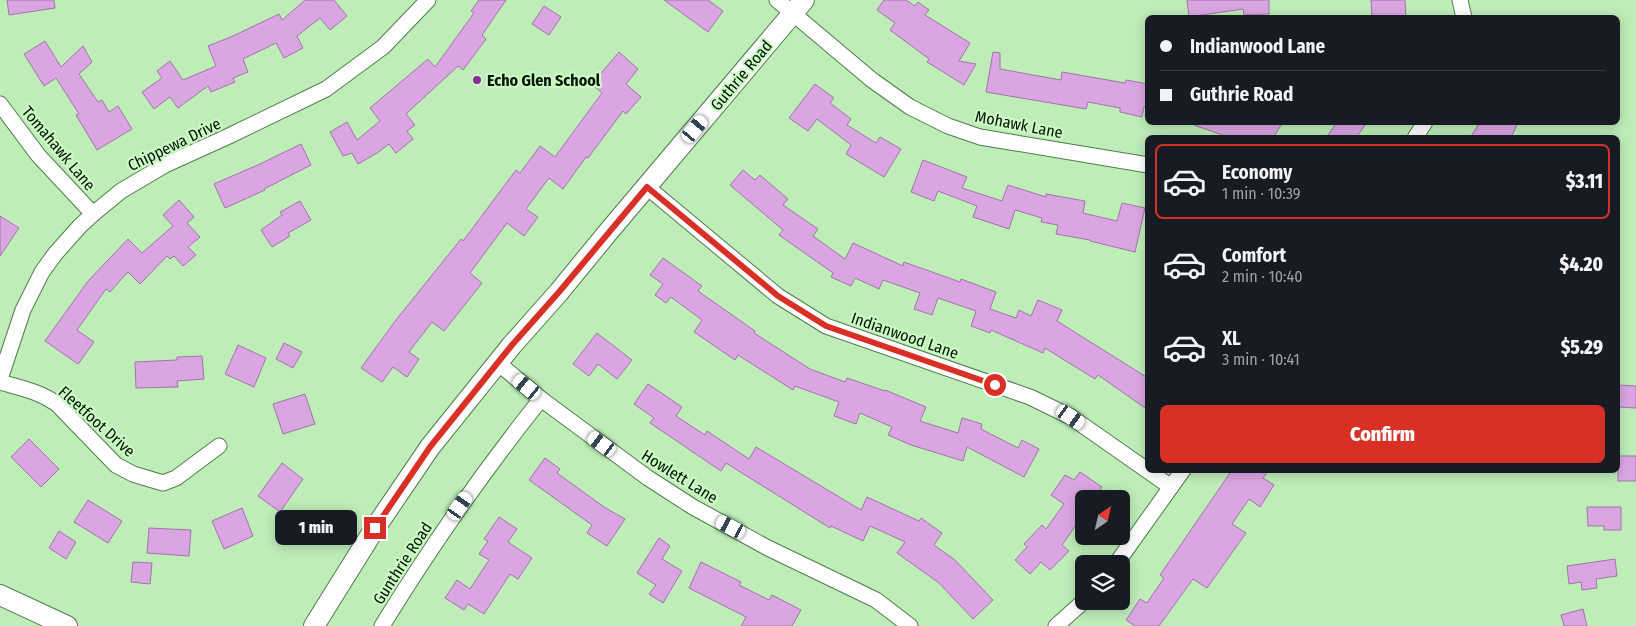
<!DOCTYPE html>
<meta charset="utf-8">
<style>
body{margin:0;font-family:"Fira Sans Condensed",sans-serif;background:#20242c;color:#f1f3f6;height:100vh;display:flex;flex-direction:column;font-size:19px;white-space:nowrap}
*{box-sizing:border-box;margin:0}
p{font-size:16px;color:#9ea1a6}
.icon{flex:none;width:28px;height:28px;fill:none;stroke:currentColor;stroke-width:2;stroke-linecap:round;stroke-linejoin:round}
.map{position:relative;flex:1;overflow:hidden}
.sheet{position:absolute;left:1145px;top:135px;width:475px;height:338px;display:flex;flex-direction:column;background:#171b24;border-radius:8px;box-shadow:0 2px 12px #0003}
.sheet>*{flex:none}
.guide{position:absolute;left:1145px;top:15px;width:475px;height:110px;border-radius:8px;box-shadow:0 2px 12px #0003;display:grid;align-content:center;height:110px;padding:0 15px;background:#171b24}
.needle{width:32px;rotate:34deg}
.buttons{position:absolute;left:1075px;top:490px;display:grid;gap:10px}
.buttons a{display:grid;place-items:center;width:55px;height:55px;border-radius:8px;background:#171b24;box-shadow:0 2px 12px #0003;font-size:25px}
.end{position:absolute;width:22px;height:22px;margin:-11px;border:6px solid #d93025;background:#fff;box-shadow:0 0 0 2px #fff}
.from{border-radius:50%}
.bubble{position:absolute;height:35px;border-radius:8px;background:#171b24;box-shadow:0 2px 12px #0003;font-size:16px;font-weight:800;line-height:35px;text-align:center}
.car{position:absolute;width:15px;height:30px;margin:-15px -8px;border-radius:6px;box-shadow:0 0 4px 1px #0007;background:linear-gradient(#fff 24%,#345 0 40%,#fff 0 76%,#345 0 86%,#fff 0)}
.guide b{display:flex;align-items:center;gap:18px;height:48px;font-size:19px}
.guide b+b{border-top:1px solid #363941}
.guide i{width:12px;height:12px;background:#f1f3f6}
ul{padding:9px 0 0;list-style:none}
li{display:flex;align-items:center;gap:15px;height:75px;margin:0 10px 8px;padding:0 5px;border:2px solid transparent;border-radius:8px}
li div{flex:1}
li b{display:block;font-size:19px}
li em{font-style:normal;font-weight:800}
li.current{border-color:#d93025}
li>.icon{width:45px;height:45px;stroke-width:1.5}
.primary-button{display:flex;gap:10px;margin-top:auto;padding:10px 15px}
.primary-button a{flex:1;height:58px;border-radius:8px;background:#d93025;color:#fff;font-size:20px;font-weight:800;line-height:58px;text-align:center}
.map>svg:first-child{display:block}
.building{fill:#dba5e4;stroke:#a076a7}
.lines{fill:none;stroke-linecap:round;stroke-linejoin:round}
.minor-casing{stroke:#517c4c;stroke-width:17}
.tertiary-casing{stroke:#517c4c;stroke-width:22}
.minor{stroke:#fff;stroke-width:15}
.tertiary{stroke:#fff;stroke-width:20}
.route{stroke:#d93025;stroke-width:6}
.poi-dot{fill:#892c98;stroke:#cbfac5;stroke-width:2}
.labels{text-anchor:middle;stroke-width:4.5;stroke-linejoin:round;paint-order:stroke}
.street-label{font-size:16px;fill:#041303;stroke:#cbfac5}
.poi-label{font-size:16px;font-weight:bold;fill:#041303;stroke:#cbfac5;text-anchor:start}
</style>
<div class="map">
<svg width="1636" height="626" viewBox="0 0 1636 626">
<rect width="100%" height="100%" fill="#beedb8"/>
<!-- building -->
<g class="building">
<path d="M7,0H54L55,8L9,15Z"/>
<path d="M305,0H334L347,16L330,30L320,18L297,36L303,48L284,58L276,43L243,59L248,72L233,78L235,82L211,92L208,86L178,108L170,97L154,109L142,92L162,78L157,71L170,61L183,80L216,66L208,46L233,36L279,14L282,20Z"/>
<path d="M479,0H506L482,35L486,39L463,70L458,66L406,114L415,125L407,131L413,139L396,153L389,144L377,153L358,164L352,153L343,156L330,132L347,122L357,140L380,121L370,108L428,59L435,67L474,13L471,11Z"/>
<path d="M664,0H708L723,11L708,32Z"/>
<path d="M884,0H906L915,6L918,2L929,10L925,15L970,43L959,61L976,64L964,85L927,62L929,59L890,30L895,23L877,10Z"/>
<path d="M1187,0H1269V14L1244,15L1243,9L1189,17Z"/>
<path d="M1371,0H1405L1406,18L1372,17Z"/>
<path d="M544,6L561,17L549,35L532,24Z"/>
<path d="M45,41L61,67L83,46L92,62L79,74L98,102L102,100L109,112L118,106L132,129L97,150L76,115L79,114L56,78L44,86L24,54Z"/>
<path d="M619,52L638,69L626,84L641,97L626,114L623,111L588,158L586,157L563,189L549,178L526,209L538,217L524,236L507,223L470,273L482,283L444,331L432,322L409,352L419,359L407,377L393,367L382,382L361,368L396,320L461,239L463,241L516,170L520,173L540,146L555,157L602,93L592,84Z"/>
<path d="M993,52L1000,53V69L1061,80L1062,72L1125,83L1126,80L1148,84V109L1144,107L1142,117L1120,112V108L1088,102L1086,109L986,92Z"/>
<path d="M815,84L834,98L830,103L851,119L847,125L876,143L880,137L901,149L884,177L846,154L851,145L817,119L808,131L789,118Z"/>
<path d="M1194,122H1283L1273,138H1231L1194,125Z"/>
<path d="M1337,122H1367L1356,138H1326Z"/>
<path d="M1480,122H1518L1511,138H1470Z"/>
<path d="M301,144L311,165L264,189L265,190L225,208L214,184L260,164Z"/>
<path d="M923,160L967,177L962,188L1002,201L1008,185L1046,197V194L1085,201L1083,213L1117,221L1122,203L1145,208L1135,252L1090,241V240L1056,234L1058,225L1041,222L1042,218L1015,210L1009,229L973,217L977,206L938,191L934,201L911,192Z"/>
<path d="M743,170L755,180L760,175L788,199L783,205L818,229L813,236L845,259L853,243L903,266L904,262L960,282L961,279L996,292L990,309L1016,318L1019,310L1031,316L1038,300L1062,310L1057,321L1148,378V410L1098,375L1095,379L1045,348L1043,353L991,330L990,333L971,326L976,311L938,298L932,315L914,309L920,293L883,280L879,289L855,278L851,286L831,277L833,273L779,235L783,230L730,185Z"/>
<path d="M179,200L194,217L187,223L200,237L188,247L196,255L183,266L174,256L170,259L167,256L140,284L128,272L110,292L106,289L77,330L94,342L78,364L45,341L88,281L128,239L142,253L173,226L163,215Z"/>
<path d="M300,201L311,220L288,233L290,236L272,247L261,230L282,215L280,212Z"/>
<path d="M0,216L19,228L0,256Z"/>
<path d="M663,258L702,286L698,291L755,331L754,333L810,369L845,382L847,378L885,391V390L926,407L920,421L958,433L962,418L982,424L981,429L1018,448L1022,440L1039,449L1024,477L967,447L963,461L911,445L888,435L892,427L860,413L856,424L834,416L839,402L795,386L793,390L738,355L735,360L694,332L702,320L671,297L666,303L655,295L663,284L650,275Z"/>
<path d="M597,333L632,360L617,379L598,364L589,376L573,364Z"/>
<path d="M284,343L302,352L293,368L276,359Z"/>
<path d="M238,345L266,358L254,387L225,374Z"/>
<path d="M202,356L204,379L177,381L178,387L136,388L135,362L177,360V357Z"/>
<path d="M648,384L682,407L676,416L705,435L707,431L749,459L756,447L861,510L867,497L919,521L921,518L942,533L934,545L955,560L993,600L973,619L939,583L897,553L905,542L870,526L863,541L831,526L830,528L726,463L721,471L650,423L654,418L634,404Z"/>
<path d="M1618,385L1636,386V408L1618,407Z"/>
<path d="M305,394L315,424L283,434L273,404Z"/>
<path d="M29,439L59,469L41,487L11,457Z"/>
<rect x="1618" y="456" width="18" height="25"/>
<path d="M545,458L560,469L557,473L604,507L625,519L607,546L587,533L592,525L529,480Z"/>
<path d="M282,463L303,479L280,512L258,496Z"/>
<path d="M1232,470H1269L1263,478L1274,485L1260,507L1249,499L1232,524L1246,533L1207,588L1193,579L1159,626H1135L1126,620L1140,599L1147,603L1164,578L1160,575Z"/>
<path d="M1080,472L1102,487L1094,499H1084V514L1062,545L1069,551L1050,570L1041,562L1030,574L1015,560L1027,547L1024,544L1042,525L1046,529L1064,504L1051,495L1065,475L1074,480Z"/>
<path d="M88,500L122,521L108,543L74,522Z"/>
<path d="M1587,507H1621V530H1604V526H1588Z"/>
<path d="M242,508L253,536L224,549L212,521Z"/>
<path d="M499,517L517,529L508,542L532,558L518,579L510,574L484,614L468,604L464,610L445,598L457,580L470,589L489,560L479,554L488,541L484,539Z"/>
<path d="M149,528L191,530L189,556L147,553Z"/>
<path d="M59,531L76,542L66,559L49,548Z"/>
<path d="M659,538L670,546L662,559L682,571L663,603L649,594L656,585L637,573Z"/>
<path d="M1615,559L1617,576L1596,579L1597,588L1582,590L1581,582L1569,584L1567,566Z"/>
<path d="M133,562L152,563L150,584L131,582Z"/>
<path d="M701,562L741,582L739,585L769,600L772,595L801,610L792,626H741L746,617L689,588Z"/>
<path d="M1583,609L1587,626H1564L1561,615Z"/>
</g>
<g class="lines">
<!-- minor casing -->
<g class="minor-casing">
<g id="minor">
<path d="M777,0L872,80L910,107L948,126L980,137L1148,165"/>
<path d="M1460,0L1464,18"/>
<path d="M0,104L38,155L93,214"/>
<path d="M1415,138L1425,122"/>
<path d="M647,187L778,296L826,326L1030,397L1071,417L1171,487"/>
<path d="M498,363L541,399L648,478L693,507L768,548L876,600L910,626"/>
<path d="M0,379L23,310L42,272L55,254L80,226L93,214L121,191L165,165L229,136L326,89L383,47L428,0"/>
<path d="M0,382C20,388 39,391 57,404L116,465L133,474L163,483L176,478L219,446"/>
<path d="M1116,564L1183,470"/>
<path d="M382,626C431,546 482,473 541,399"/>
<path d="M1056,626L1084,601"/>
</g>
</g>
<!-- tertiary casing -->
<g class="tertiary-casing">
<g id="tertiary">
<path d="M0,595L67,626"/>
<path d="M314,626L375,528L430,447L512,345L559,292L609,231L804,0"/>
</g>
</g>
<!-- minor -->
<use href="#minor" class="minor"/>
<!-- tertiary -->
<use href="#tertiary" class="tertiary"/>
</g>
<g class="lines">
<!-- route -->
<path class="route" d="M375,528L430,447L512,345L559,292L647,187L778,296L826,326L995,385"/>
</g>
<!-- markers -->
<circle class="poi-dot" cx="477" cy="80" r="5"/>
<g class="labels">
<!-- street labels -->
<g class="street-label">
<text transform="translate(741 75) rotate(-50)" y="6">Guthrie Road</text>
<text transform="translate(1019 124) rotate(11)" y="6">Mohawk Lane</text>
<text transform="translate(174 144) rotate(-26)" y="6">Chippewa Drive</text>
<text transform="translate(59 148) rotate(50)" y="6">Tomahawk Lane</text>
<text transform="translate(905 335) rotate(19)" y="6">Indianwood Lane</text>
<text transform="translate(97 421) rotate(42)" y="6">Fleetfoot Drive</text>
<text transform="translate(680 476) rotate(32)" y="6">Howlett Lane</text>
<text transform="translate(402 563) rotate(-57)" y="6">Gunthrie Road</text>
</g>
<!-- poi labels -->
<g class="poi-label">
<text x="487" y="86">Echo Glen School</text>
</g>
</g>
</svg>
<div class="buttons">
<a><svg class="needle" viewBox="-14 -14 28 28"><path d="M0-13l5 13h-10z" fill="#e53935"/><path d="M0 13l5-13h-10z" fill="#9ea1a6"/></svg></a>
<a><svg class="icon" aria-label="layers" viewBox="0 0 24 24"><path d="M12 4l9 5-9 5-9-5zM3 14l9 5 9-5"/></svg></a>
</div>
<i class="end from" style="left:995px;top:385px"></i>
<i class="end" style="left:375px;top:528px"></i>
<div class="bubble" style="left:275px;top:510px;width:82px">1 min</div>
<i class="car" style="left:695px;top:129px;rotate:40deg"></i>
<i class="car" style="left:527px;top:387px;rotate:309deg"></i>
<i class="car" style="left:1071px;top:417px;rotate:125deg"></i>
<i class="car" style="left:602px;top:444px;rotate:306deg"></i>
<i class="car" style="left:460px;top:506px;rotate:35deg"></i>
<i class="car" style="left:731px;top:527px;rotate:297deg"></i>
<div class="guide">
<b><i class="from"></i>Indianwood Lane</b>
<b><i></i>Guthrie Road</b>
</div>
<section class="sheet">
<ul>
<li class="current"><svg class="icon" aria-label="car" viewBox="0 0 24 24"><path d="M5 17H2v-5l4-1 3-4h7l3 4 3 1v5h-3M9 17h6M6 11h13"/><circle cx="7" cy="17" r="2"/><circle cx="17" cy="17" r="2"/></svg><div><b>Economy</b><p>1 min · 10:39</p></div><em>$3.11</em></li>
<li><svg class="icon" aria-label="car" viewBox="0 0 24 24"><path d="M5 17H2v-5l4-1 3-4h7l3 4 3 1v5h-3M9 17h6M6 11h13"/><circle cx="7" cy="17" r="2"/><circle cx="17" cy="17" r="2"/></svg><div><b>Comfort</b><p>2 min · 10:40</p></div><em>$4.20</em></li>
<li><svg class="icon" aria-label="car" viewBox="0 0 24 24"><path d="M5 17H2v-5l4-1 3-4h7l3 4 3 1v5h-3M9 17h6M6 11h13"/><circle cx="7" cy="17" r="2"/><circle cx="17" cy="17" r="2"/></svg><div><b>XL</b><p>3 min · 10:41</p></div><em>$5.29</em></li>
</ul>
<div class="primary-button"><a>Confirm</a></div>
</section>
</div>
